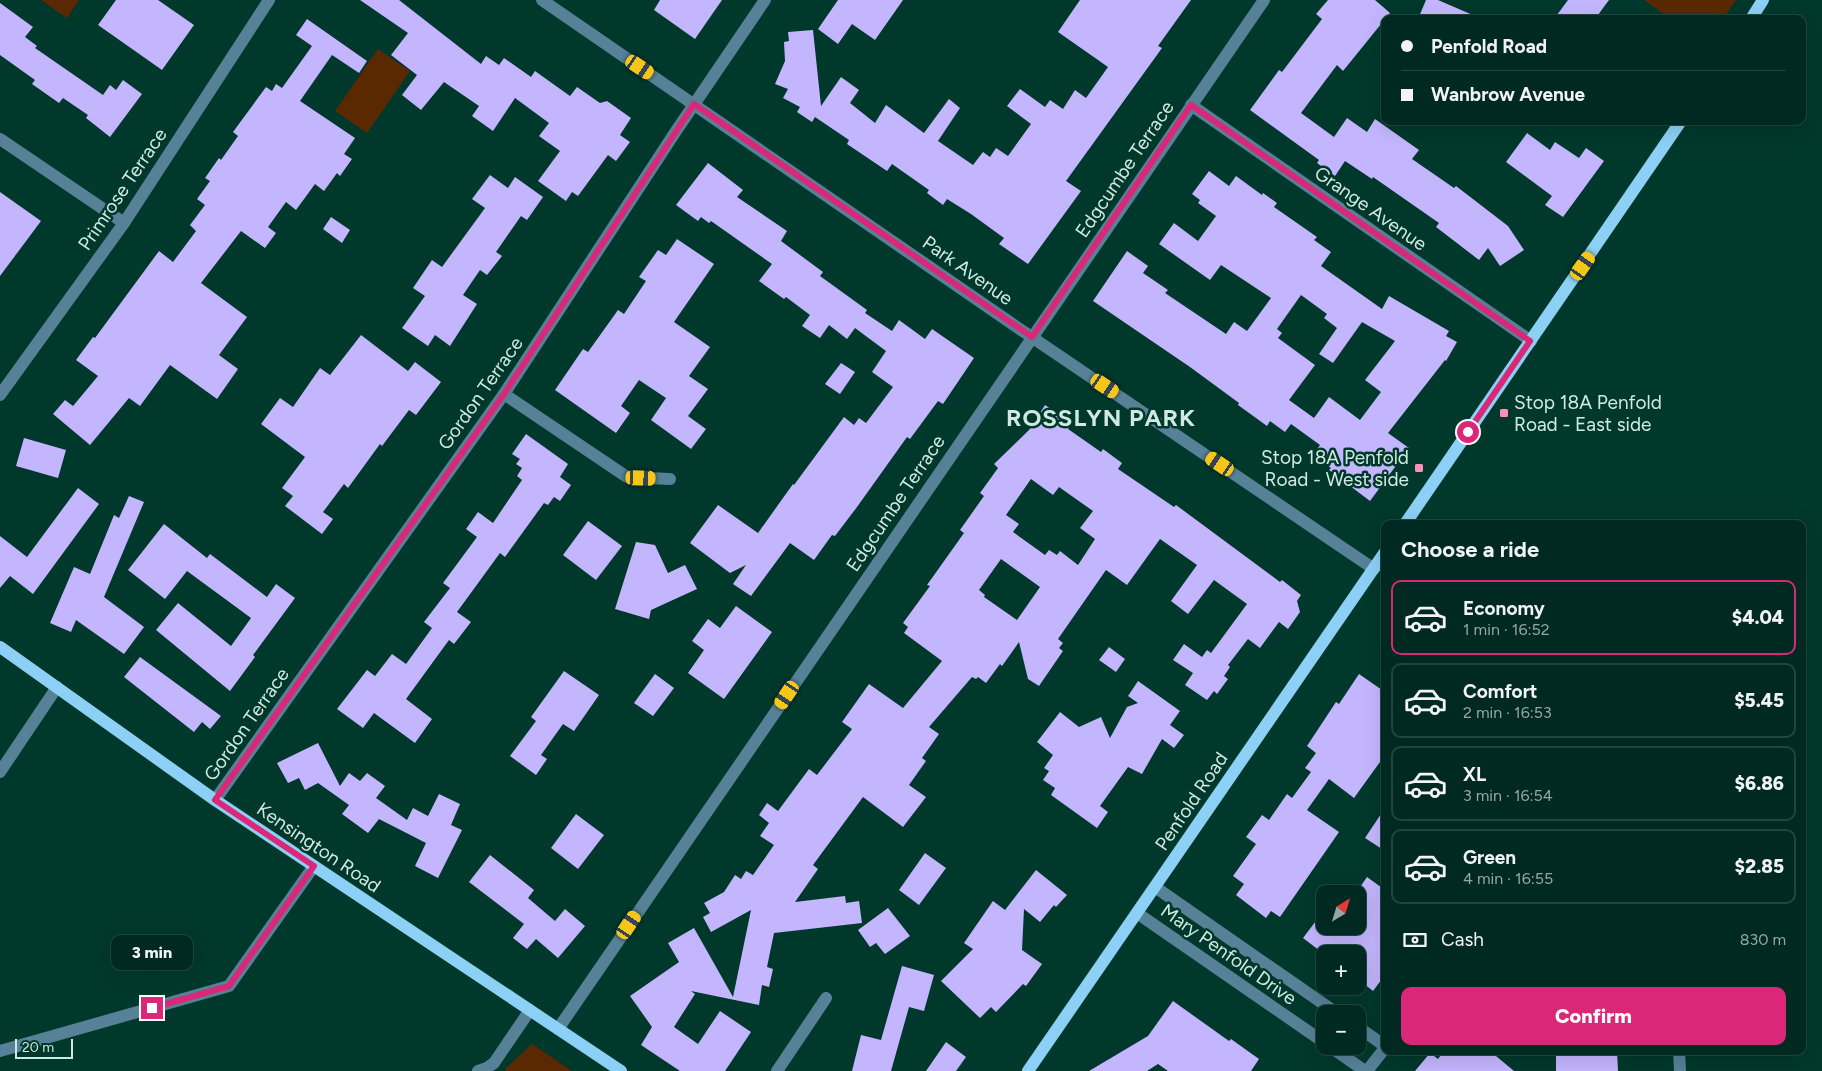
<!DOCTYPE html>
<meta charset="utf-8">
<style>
body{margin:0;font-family:Figtree,sans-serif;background:#0e362e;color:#f1f3f6;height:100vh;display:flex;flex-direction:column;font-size:19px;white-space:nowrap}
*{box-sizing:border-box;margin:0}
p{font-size:16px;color:#95a7a5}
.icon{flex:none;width:28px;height:28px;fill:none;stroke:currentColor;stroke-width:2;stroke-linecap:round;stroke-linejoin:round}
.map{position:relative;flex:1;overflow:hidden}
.side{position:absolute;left:1381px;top:520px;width:425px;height:535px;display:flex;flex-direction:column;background:#002a21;border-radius:10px;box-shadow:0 5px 20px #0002,0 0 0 1px #22463f}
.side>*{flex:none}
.guide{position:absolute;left:1381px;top:15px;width:425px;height:110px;border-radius:10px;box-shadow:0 5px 20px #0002,0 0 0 1px #22463f;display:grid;align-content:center;height:110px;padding:0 20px;background:#002a21}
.needle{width:32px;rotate:38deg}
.fabs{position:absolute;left:1316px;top:885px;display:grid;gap:10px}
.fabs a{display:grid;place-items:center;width:50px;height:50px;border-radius:10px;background:#002a21;box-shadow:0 5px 20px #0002,0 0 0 1px #22463f;font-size:25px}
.scale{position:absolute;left:15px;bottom:12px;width:58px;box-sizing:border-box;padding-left:5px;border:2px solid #d0eae1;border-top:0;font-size:14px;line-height:18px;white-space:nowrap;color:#d0eae1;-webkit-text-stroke:4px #00382c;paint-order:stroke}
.end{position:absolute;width:22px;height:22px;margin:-11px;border:6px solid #db2777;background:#fff;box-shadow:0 0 0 2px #fff}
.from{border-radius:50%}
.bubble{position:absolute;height:35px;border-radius:10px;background:#002a21;box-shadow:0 5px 20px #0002,0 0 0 1px #22463f;font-size:16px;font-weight:800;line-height:35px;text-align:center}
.car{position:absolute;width:15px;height:30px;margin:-15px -8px;border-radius:6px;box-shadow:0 0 4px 1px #0007;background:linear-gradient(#f5c518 24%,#345 0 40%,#f5c518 0 76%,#345 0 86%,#f5c518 0)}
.guide b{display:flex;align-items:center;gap:18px;height:48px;font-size:19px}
.guide b+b{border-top:1px solid #22463f}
.guide i{width:12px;height:12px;background:#f1f3f6}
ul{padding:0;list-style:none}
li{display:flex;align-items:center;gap:15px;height:75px;margin:0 10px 8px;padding:0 10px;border:2px solid #22463f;border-radius:10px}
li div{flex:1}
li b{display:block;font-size:19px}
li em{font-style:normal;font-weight:800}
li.selected{border-color:#db2777}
li>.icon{width:45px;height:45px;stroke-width:1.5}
h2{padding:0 20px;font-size:22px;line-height:60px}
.pay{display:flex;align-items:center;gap:12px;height:55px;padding:0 20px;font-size:19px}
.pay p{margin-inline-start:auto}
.action{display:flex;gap:10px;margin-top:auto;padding:10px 20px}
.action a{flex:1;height:58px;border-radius:10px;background:#db2777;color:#fff;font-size:20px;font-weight:800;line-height:58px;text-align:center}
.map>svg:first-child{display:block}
.green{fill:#5b2901}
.building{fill:#c3b6fe;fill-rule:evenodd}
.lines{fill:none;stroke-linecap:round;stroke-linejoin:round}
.minor{stroke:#578197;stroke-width:12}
.major{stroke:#8cd0f5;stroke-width:12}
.route{stroke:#db2777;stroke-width:6}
.poi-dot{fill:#fd8ec0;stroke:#00382c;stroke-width:2}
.labels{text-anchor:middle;stroke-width:5;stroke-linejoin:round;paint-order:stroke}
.street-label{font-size:19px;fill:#d0eae1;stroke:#00382c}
.poi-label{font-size:19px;fill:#d0eae1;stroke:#00382c;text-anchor:start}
.district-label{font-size:24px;font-weight:bold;letter-spacing:1px;fill:#d0eae1;stroke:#00382c}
</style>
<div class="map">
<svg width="1822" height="1071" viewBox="0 0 1822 1071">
<rect width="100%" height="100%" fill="#00382c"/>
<!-- green -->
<g class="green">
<path d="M41,0H79L67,18Z"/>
<path d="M1644,0H1736L1723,19H1671Z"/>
<path d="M378,49L410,71L367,133L335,111Z"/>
<path d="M532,1044L572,1071H506L505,1069Z"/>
</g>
<!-- building -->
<g class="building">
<path d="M116,0H158L194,25L162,70L98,25Z"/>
<path d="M360,0H399L481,64L486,56L499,65L504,58L531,77L535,71L570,96L577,87L600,103L607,101L631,118L620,135L630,142L616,161L608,155L578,196L572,192L566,201L538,181L560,151L539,136L549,123L515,98L493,131L472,116L479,106L444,82L421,110L402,95L417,75L391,55L408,33Z"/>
<path d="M660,0H722L695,39L654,10Z"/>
<path d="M838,0H903L875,40L852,24L838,44L818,29Z"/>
<path d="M1080,0H1191L1158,46L1162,48L1066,181L1081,191L1028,264L999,244L1004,238L971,214L947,199L943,205L927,193L929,190L892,164L887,171L847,144L849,140L815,117L812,122L797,112L800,107L783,98L788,89L775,84L785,61L784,42L789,41L788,32L813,30L821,106L841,77L859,90L850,103L875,123L886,105L924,133L949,99L960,108L938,141L973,165L983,152L990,157L996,148L1008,156L1031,124L1007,106L1020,89L1045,107L1050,100L1063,109L1075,90L1086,98L1108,67L1058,32Z"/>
<path d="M1328,0H1375L1390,13L1343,71L1337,65L1301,113L1334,137L1347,118L1367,132L1375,119L1419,150L1412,159L1454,188L1456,186L1508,226L1524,250L1500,266L1488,248L1479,260L1436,227L1439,223L1373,177L1372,179L1345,161L1335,176L1317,163L1319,160L1250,110L1279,70L1282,72L1322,19L1316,14Z"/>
<path d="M1426,0H1438L1482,19H1418Z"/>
<path d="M1568,0H1609L1595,19H1554Z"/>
<path d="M0,3L33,27L25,37L37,46L35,48L103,95L110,85L116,90L123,80L142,94L110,137L86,118L88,115L63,98L59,103L32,84L35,80L0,55Z"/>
<path d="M307,19L367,61L359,73L332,55L300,101L355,138L344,154L352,159L340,176L337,173L324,191L315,184L296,210L286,202L268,227L276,233L265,248L241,231L201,283L247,317L219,355L238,369L217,399L170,365L140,406L129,398L90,445L53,414L65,400L73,406L98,376L76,360L93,337L95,338L159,251L173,262L196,231L190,225L205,205L197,199L210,181L205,178L219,158L221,160L238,136L233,132L266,87L272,91L276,84L282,88L312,46L296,35Z"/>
<path d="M1527,133L1550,150L1555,142L1579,158L1586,148L1604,161L1563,217L1545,205L1552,196L1506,162Z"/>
<path d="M708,163L743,190L737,197L787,231L781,241L823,272L820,276L867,310L865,313L892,331L899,320L925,339L932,329L974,358L943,404L938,401L910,439L907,437L857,507L835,536L832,535L814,560L790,543L751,596L733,584L746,565L730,573L690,543L718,505L758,533L793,484L794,485L844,417L854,425L859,418L866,423L893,387L872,372L886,351L855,328L847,339L829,325L820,338L802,326L810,315L786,297L784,299L759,281L772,264L711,221L709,223L701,217L698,221L676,205Z"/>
<path d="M1209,171L1229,186L1236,176L1262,195L1263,193L1277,203L1274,207L1317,237L1314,240L1331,252L1321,266L1382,309L1389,296L1449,331L1446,336L1457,342L1446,361L1445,360L1388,433L1409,448L1370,501L1329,470L1331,468L1313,455L1320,445L1291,424L1285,432L1270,421L1267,426L1238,405L1239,403L1190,367L1093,301L1127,251L1148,266L1143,273L1168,290L1165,293L1226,334L1234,322L1247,331L1271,298L1221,265L1210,280L1159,244L1174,223L1198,241L1216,216L1198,203L1200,200L1192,194ZM1301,295L1327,314L1324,318L1337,328L1319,354L1333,363L1362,322L1395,341L1365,380L1381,392L1360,420L1329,397L1314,418L1289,400L1315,365L1278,338L1282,333L1277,329Z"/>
<path d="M490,175L508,188L515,177L543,197L527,220L521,216L496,252L502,256L487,275L480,270L463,295L477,304L450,346L435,335L428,346L402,328L425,296L413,288L432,260L442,267L485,208L472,199Z"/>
<path d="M0,192L41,221L0,276Z"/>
<path d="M331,217L350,230L342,243L323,229Z"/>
<path d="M677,239L714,264L674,322L710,347L689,376L708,389L688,416L706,429L691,449L651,420L666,398L639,380L621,406L630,413L616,433L555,390L583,349L588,352L618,310L624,314L646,281L639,277L658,250L666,255Z"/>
<path d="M361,335L408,371L415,362L441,382L416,415L409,410L382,446L380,444L348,488L344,484L323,512L333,519L322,534L285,506L293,496L282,488L305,457L261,424L280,398L293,407L320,368L330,375Z"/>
<path d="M841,363L855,372L840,394L825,384Z"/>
<path d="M1045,405L1072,423L1068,429L1101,452L1103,449L1122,463L1118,469L1174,507L1176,505L1280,582L1282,580L1301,595L1297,601L1300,612L1288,629L1279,622L1260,648L1248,639L1228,665L1230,667L1224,676L1228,679L1217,694L1214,691L1207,700L1185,685L1193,673L1173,660L1184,644L1202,657L1207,650L1211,653L1247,604L1214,580L1188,614L1171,601L1197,565L1160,539L1127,585L1106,570L1058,639L1063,643L1059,648L1063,651L1039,686L1028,679L1019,642L1002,666L1000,664L986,683L978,677L976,679L972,677L929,727L939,734L922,758L926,761L909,785L926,797L903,827L863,797L813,865L818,869L795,902L845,896L846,903L859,901L862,923L774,933L767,967L773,969L769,987L762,985L759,1005L691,991L695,994L674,1027L698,1044L720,1011L751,1032L725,1071H680L641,1045L652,1027L630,996L679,962L668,943L694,928L733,997L751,910L711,932L703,917L710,913L704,903L724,892L735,875L741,879L746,871L753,875L774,845L760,836L769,823L759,815L767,803L778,811L809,769L817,775L852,729L842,722L869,684L903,708L942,661L904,633L908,627L903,623L930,586L927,585L964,533L960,530L984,496L980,493L998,468L994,464L1029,430ZM1031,479L1053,495L1059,487L1093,511L1080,528L1095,539L1078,565L1060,551L1057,555L1049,550L1045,555L1013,532L1019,524L1006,515ZM1001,559L1040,587L1017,620L984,597L985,595L979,590Z"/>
<path d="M526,434L568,464L560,477L571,485L560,501L554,497L548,505L544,503L505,557L500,553L457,612L471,622L454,644L449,640L406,699L432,719L415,743L374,713L363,728L337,709L367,670L375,676L392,654L406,664L432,628L424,622L450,588L443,583L477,537L466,529L478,512L493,523L522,480L517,476L522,468L516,464L520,459L512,454Z"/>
<path d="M24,438L66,450L58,478L16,466Z"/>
<path d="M78,488L99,504L33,594L10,576L0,588V536L27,557Z"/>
<path d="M129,496L144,502L104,597L144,627L124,654L76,620L71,632L50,623L74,567L90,574L114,515L119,518Z"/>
<path d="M588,521L622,546L596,580L563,555Z"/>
<path d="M164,524L207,558L210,554L267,597L276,584L295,598L253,655L255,657L230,691L156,630L178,603L231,646L251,618L187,571L165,599L128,570Z"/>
<path d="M636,542L655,545L668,573L685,565L697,589L651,610L649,619L615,609Z"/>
<path d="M736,606L772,632L724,699L688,673L704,650L692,641L708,619L720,628Z"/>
<path d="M1109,647L1125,659L1116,672L1099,660Z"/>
<path d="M140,657L221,716L210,729L202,722L194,732L124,677Z"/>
<path d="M564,671L599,695L574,731L563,724L541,755L547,759L536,775L510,756L536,721L531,717Z"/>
<path d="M655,674L674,688L653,716L634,703Z"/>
<path d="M1359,674L1385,692V755L1354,798L1329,779L1307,810L1339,832L1280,917L1271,911L1266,918L1236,895L1244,884L1233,876L1256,844L1246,837L1262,815L1269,820L1287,794L1292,798L1311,772L1305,768L1316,753L1307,746L1336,702L1339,704Z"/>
<path d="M1138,681L1180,711L1170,725L1184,735L1174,748L1162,739L1142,774L1128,767L1100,806L1108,812L1097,828L1051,795L1055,788L1043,780L1049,771L1044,768L1053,755L1037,742L1060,712L1079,727L1101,717L1110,738L1127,707L1138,703L1128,696Z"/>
<path d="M318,743L340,786L349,773L360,781L367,773L385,786L376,798L407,820L413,808L428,816L439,794L460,804L451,825L462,830L438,878L415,866L426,843L379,819L368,833L342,814L349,805L318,783L305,790L299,778L288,783L277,763Z"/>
<path d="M1385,808V851L1365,838Z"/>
<path d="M576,814L604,835L578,869L551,848Z"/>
<path d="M925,853L946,868L919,905L899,890Z"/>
<path d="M490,855L534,890L528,898L555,921L565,909L585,926L558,958L536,939L527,949L513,938L524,924L469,882Z"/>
<path d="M1036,870L1067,895L1056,907L1054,905L1040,922L1024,909L1022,950L1042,964L1026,986L1023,984L996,1012L991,1007L980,1018L941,981L973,949L964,943L993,901L1005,910Z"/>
<path d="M1367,877L1385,890V975L1373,991L1358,979V954H1324L1303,938L1325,909V926H1358V890Z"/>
<path d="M888,908L910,936L885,954L876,943L870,947L858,930Z"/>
<path d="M902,966L934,975L924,1011L909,1007L891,1071H852L861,1035L881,1040Z"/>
<path d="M1173,1001L1229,1041L1231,1039L1259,1059L1251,1071H1168L1158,1064L1147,1071H1089L1148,1036Z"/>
<path d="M946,1042L966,1057L956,1071H926Z"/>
<path d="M1444,1051H1490L1514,1071H1415L1430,1053L1438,1059Z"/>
<path d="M1556,1051H1617L1618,1071H1556Z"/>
</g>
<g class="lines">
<!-- minor -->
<g class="minor">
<path d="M542,0L1011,323L1374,569"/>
<path d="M1191,105L1531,341"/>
<path d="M0,139L124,223"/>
<path d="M504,394L627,477L670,479"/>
<path d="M0,395L124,223L269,0"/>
<path d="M0,772L57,687"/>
<path d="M215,800L504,394L676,131L765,0"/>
<path d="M1155,887L1338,1014"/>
<path d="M1137,913L1325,1043"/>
<path d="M1358,1027L1385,1046"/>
<path d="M558,1029L1264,0"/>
<path d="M1329,1046L1365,1071"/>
<path d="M0,1051L229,986L314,866"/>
<path d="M1679,1051L1680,1071"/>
<path d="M478,1071L487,1068L494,1063L530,1010"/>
<path d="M777,1071L826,998"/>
<path d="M1367,1071L1385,1048"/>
</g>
<!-- major -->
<g class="major">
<path d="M1751,19L1763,0"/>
<path d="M1405,524L1681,121"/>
<path d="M0,647L215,800L621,1071"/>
<path d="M1028,1071L1385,552"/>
</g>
</g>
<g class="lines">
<!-- route -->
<path class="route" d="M152,1008L229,986L314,866L215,800L504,394L694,104L1032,337L1191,105L1530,341L1468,432"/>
</g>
<!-- markers -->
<g class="poi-dot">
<rect x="1499" y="408" width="10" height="10" rx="2.5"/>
<rect x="1414" y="463" width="10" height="10" rx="2.5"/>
</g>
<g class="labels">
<!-- street labels -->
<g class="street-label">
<text transform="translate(1124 169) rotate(-56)" y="7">Edgcumbe Terrace</text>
<text transform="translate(122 189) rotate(-56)" y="7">Primrose Terrace</text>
<text transform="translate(1371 208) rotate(35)" y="7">Grange Avenue</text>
<text transform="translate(968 270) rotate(35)" y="7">Park Avenue</text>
<text transform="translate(480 393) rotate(-55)" y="7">Gordon Terrace</text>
<text transform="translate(895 503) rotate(-56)" y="7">Edgcumbe Terrace</text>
<text transform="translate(246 724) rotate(-55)" y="7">Gordon Terrace</text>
<text transform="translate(1191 801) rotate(-56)" y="7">Penfold Road</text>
<text transform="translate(319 847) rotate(34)" y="7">Kensington Road</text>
<text transform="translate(1229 954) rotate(35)" y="7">Mary Penfold Drive</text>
</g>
<!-- poi labels -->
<g class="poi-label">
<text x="1514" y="409">Stop 18A Penfold<tspan x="1514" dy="22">Road - East side</tspan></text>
<text x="1409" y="464" text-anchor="end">Stop 18A Penfold<tspan x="1409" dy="22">Road - West side</tspan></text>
</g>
<!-- district labels -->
<g class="district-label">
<text x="1101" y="426">ROSSLYN PARK</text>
</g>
</g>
</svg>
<div class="fabs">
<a><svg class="needle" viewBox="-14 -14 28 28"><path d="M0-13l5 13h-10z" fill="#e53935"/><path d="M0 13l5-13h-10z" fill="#95a7a5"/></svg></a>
<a>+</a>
<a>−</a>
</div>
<div class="scale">20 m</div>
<i class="end from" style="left:1468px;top:432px"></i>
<i class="end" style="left:152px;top:1008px"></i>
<div class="bubble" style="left:111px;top:935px;width:82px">3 min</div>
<i class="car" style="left:640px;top:67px;rotate:124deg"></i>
<i class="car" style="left:1583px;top:266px;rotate:35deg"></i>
<i class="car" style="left:1105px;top:386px;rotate:124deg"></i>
<i class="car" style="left:1220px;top:464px;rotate:304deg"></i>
<i class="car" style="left:641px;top:478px;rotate:92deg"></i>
<i class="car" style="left:787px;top:695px;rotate:214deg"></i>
<i class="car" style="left:629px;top:925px;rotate:34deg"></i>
<div class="guide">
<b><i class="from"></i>Penfold Road</b>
<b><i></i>Wanbrow Avenue</b>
</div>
<section class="side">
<h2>Choose a ride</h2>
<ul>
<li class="selected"><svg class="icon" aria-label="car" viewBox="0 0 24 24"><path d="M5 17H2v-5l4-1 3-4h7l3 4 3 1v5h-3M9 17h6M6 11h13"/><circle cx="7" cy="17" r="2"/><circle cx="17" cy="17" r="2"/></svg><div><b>Economy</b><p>1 min · 16:52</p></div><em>$4.04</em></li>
<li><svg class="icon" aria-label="car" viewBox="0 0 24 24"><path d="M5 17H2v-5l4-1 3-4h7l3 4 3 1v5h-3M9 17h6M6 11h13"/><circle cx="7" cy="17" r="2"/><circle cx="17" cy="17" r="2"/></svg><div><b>Comfort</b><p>2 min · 16:53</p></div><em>$5.45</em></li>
<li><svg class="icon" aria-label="car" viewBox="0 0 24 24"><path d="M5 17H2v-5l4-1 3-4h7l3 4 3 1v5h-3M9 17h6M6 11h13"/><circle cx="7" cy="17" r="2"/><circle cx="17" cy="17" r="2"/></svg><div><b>XL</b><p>3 min · 16:54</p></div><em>$6.86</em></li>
<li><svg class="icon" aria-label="car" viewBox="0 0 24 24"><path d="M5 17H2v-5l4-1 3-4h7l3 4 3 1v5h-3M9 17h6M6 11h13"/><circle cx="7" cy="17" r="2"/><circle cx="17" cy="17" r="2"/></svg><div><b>Green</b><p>4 min · 16:55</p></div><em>$2.85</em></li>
</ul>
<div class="pay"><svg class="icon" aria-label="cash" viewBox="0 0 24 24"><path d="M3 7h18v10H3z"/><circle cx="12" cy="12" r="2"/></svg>Cash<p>830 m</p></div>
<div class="action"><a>Confirm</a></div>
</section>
</div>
